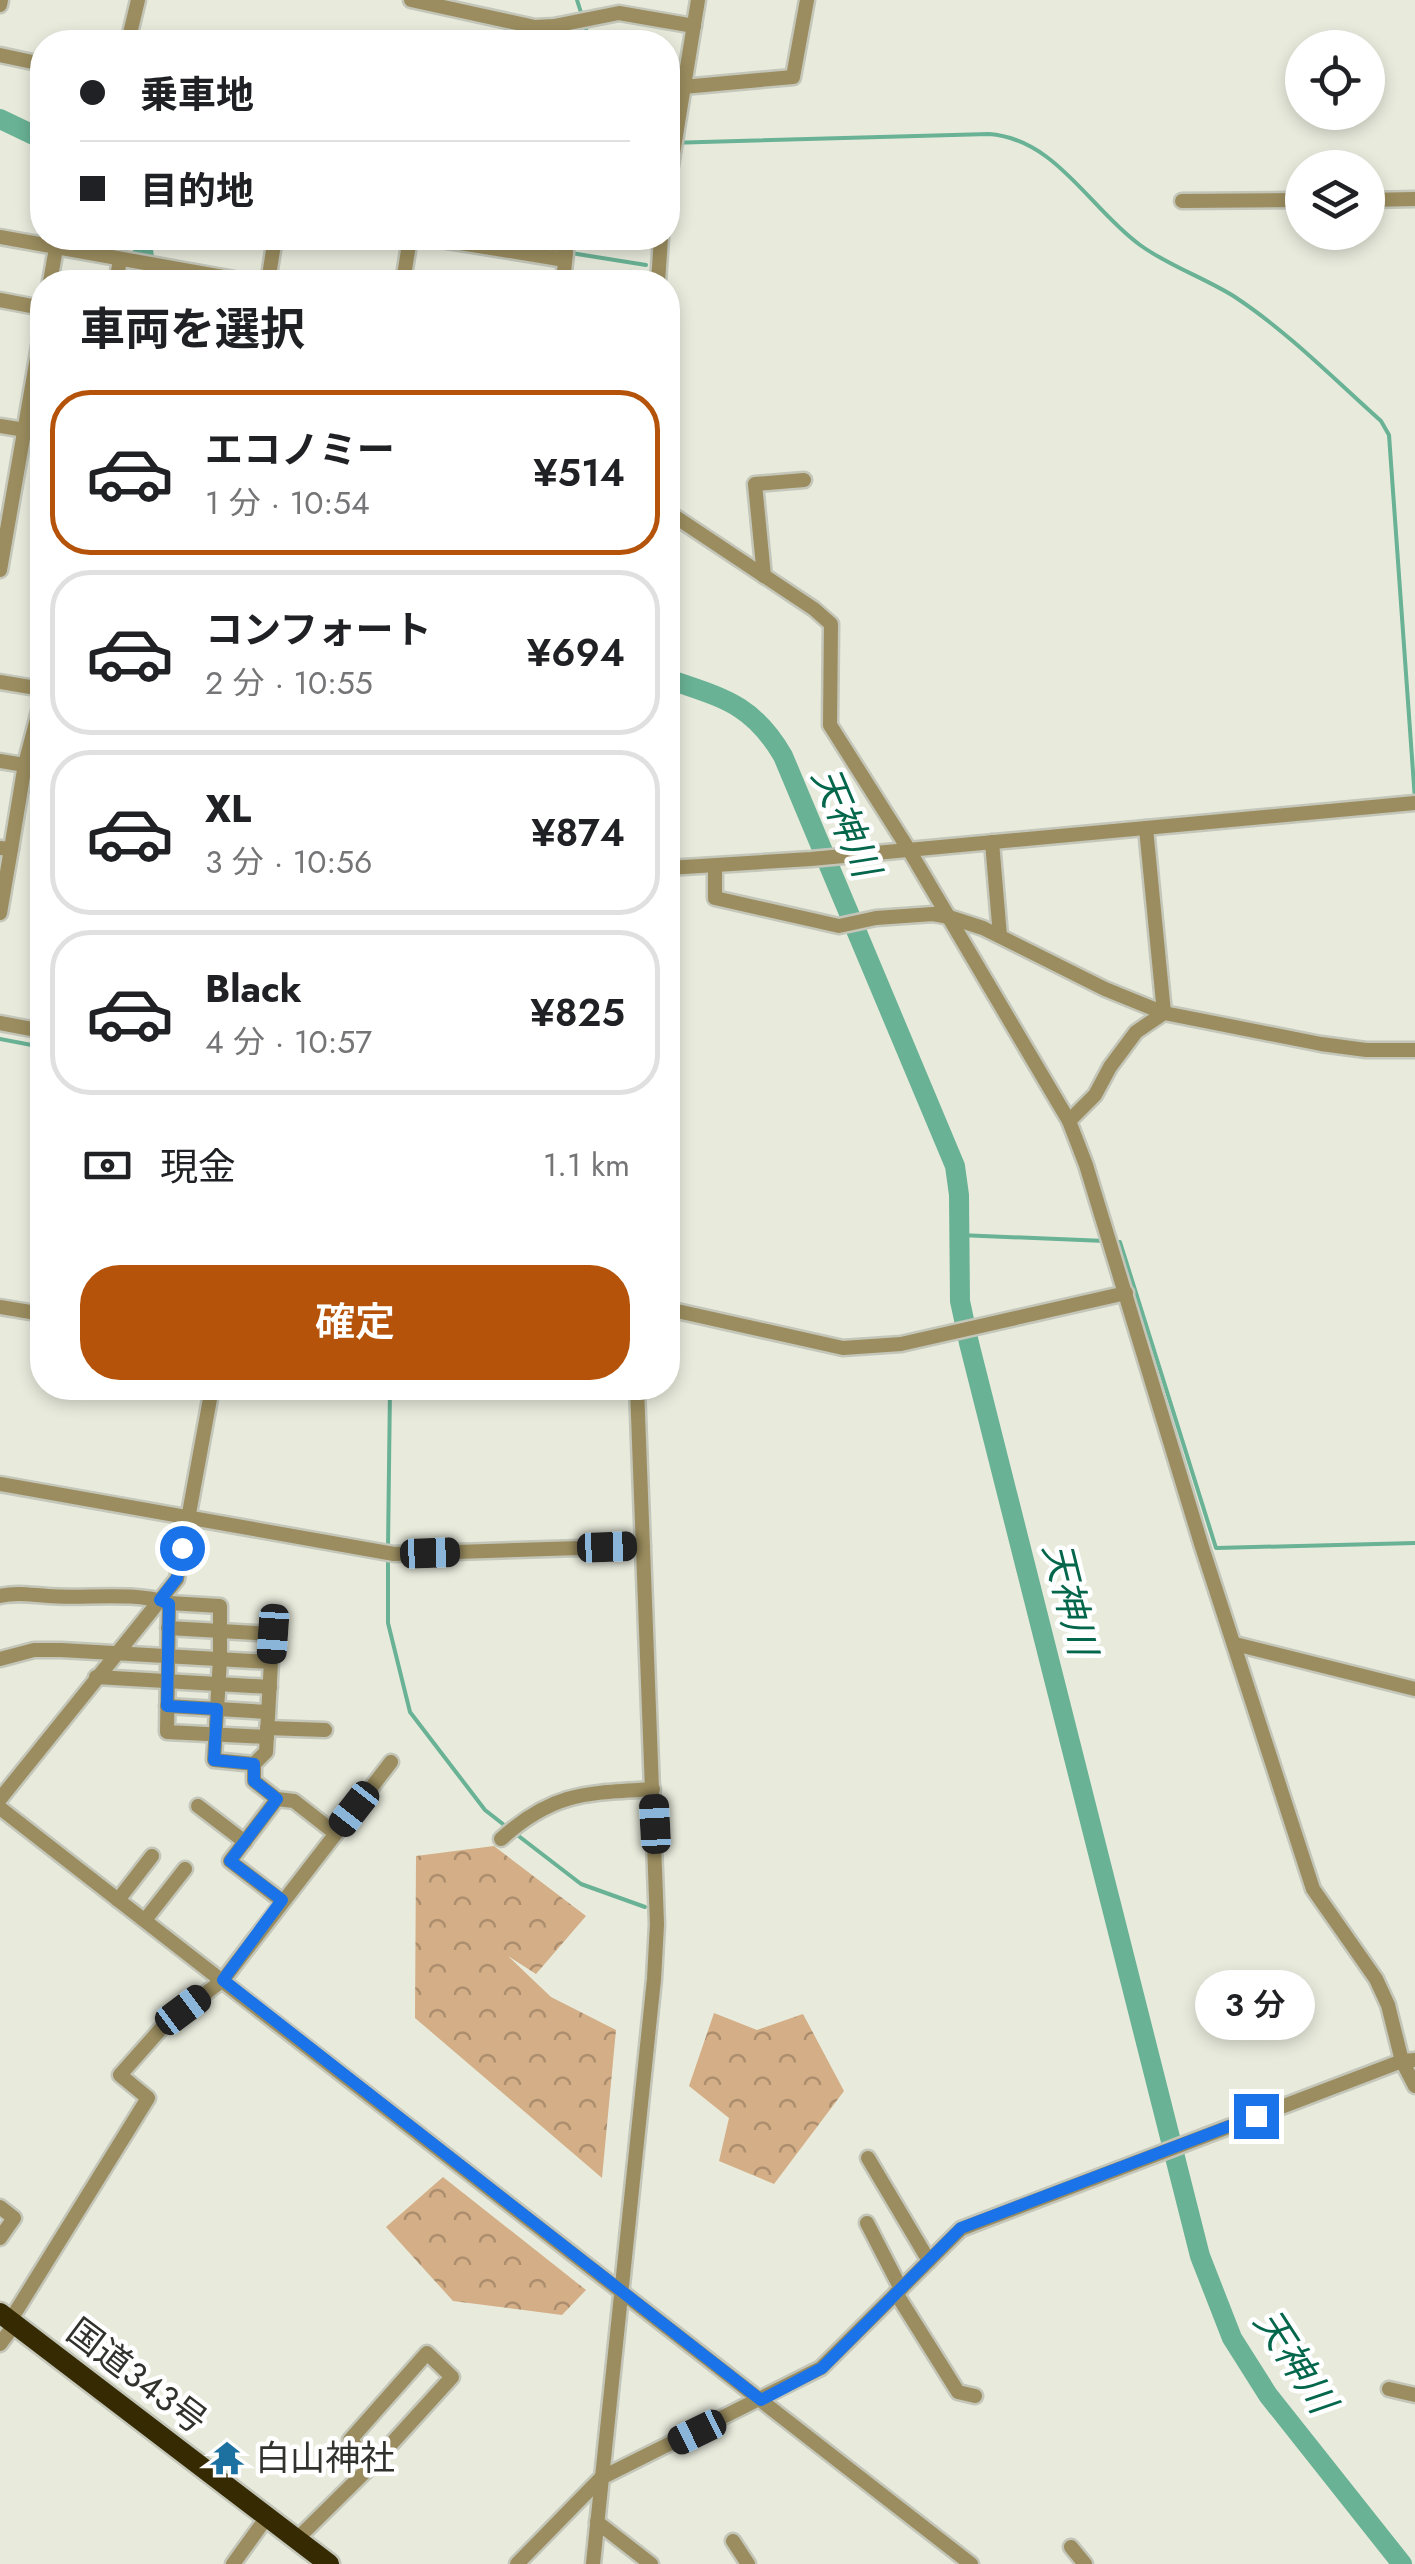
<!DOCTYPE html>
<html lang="ja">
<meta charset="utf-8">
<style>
body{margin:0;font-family:Jost,"Noto Sans JP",sans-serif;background:#f6f6f6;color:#202124;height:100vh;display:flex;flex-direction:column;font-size:38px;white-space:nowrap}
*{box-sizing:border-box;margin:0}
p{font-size:32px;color:#757577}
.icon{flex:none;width:55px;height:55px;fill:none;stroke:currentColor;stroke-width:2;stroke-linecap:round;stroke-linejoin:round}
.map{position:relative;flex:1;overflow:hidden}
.details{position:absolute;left:30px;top:270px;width:650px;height:1130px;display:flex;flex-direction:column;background:#fff;border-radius:40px;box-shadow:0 5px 15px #0003}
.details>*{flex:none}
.guide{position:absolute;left:30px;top:30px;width:650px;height:220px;border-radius:40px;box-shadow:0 5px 15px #0003;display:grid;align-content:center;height:220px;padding:0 50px;background:#fff}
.controls{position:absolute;left:1285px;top:30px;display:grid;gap:20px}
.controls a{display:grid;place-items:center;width:100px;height:100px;border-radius:50%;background:#fff;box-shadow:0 5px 15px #0003;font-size:50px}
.end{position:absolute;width:45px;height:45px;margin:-22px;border:12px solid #1a73e8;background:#fff;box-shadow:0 0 0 5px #fff}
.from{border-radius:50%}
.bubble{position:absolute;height:70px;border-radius:35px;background:#fff;box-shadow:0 5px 15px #0003;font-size:32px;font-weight:600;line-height:70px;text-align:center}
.car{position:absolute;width:30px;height:60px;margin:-30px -15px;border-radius:12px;box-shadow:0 0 8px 2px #0007;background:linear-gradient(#222 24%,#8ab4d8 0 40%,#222 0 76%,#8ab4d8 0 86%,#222 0)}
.guide b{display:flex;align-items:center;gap:35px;height:95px;font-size:38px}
.guide b+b{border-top:2px solid #e0e0e0}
.guide i{width:25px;height:25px;background:#202124}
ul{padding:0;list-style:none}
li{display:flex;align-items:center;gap:30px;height:165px;margin:0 20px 15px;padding:0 30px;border:5px solid #e0e0e0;border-radius:40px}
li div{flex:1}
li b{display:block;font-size:38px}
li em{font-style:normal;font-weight:600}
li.on{border-color:#b45309}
li>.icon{width:90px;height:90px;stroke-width:1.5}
h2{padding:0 50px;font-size:45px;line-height:120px}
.pay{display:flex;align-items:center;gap:25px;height:110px;padding:0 50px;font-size:38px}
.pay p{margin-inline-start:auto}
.action{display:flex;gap:20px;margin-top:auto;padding:20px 50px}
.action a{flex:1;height:115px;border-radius:40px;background:#b45309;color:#fff;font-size:40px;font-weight:600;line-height:115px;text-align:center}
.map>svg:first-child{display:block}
.forest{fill:url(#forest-crowns)}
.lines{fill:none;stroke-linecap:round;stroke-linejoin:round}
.stream{stroke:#69b295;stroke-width:4}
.river{stroke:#69b295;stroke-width:20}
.minor-casing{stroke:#c3c6b9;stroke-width:19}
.highway-casing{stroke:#c3c6b9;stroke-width:25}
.minor{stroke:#9b8d5f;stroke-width:14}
.highway{stroke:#352a01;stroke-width:20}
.route{stroke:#1a73e8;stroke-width:12}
.labels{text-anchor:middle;stroke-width:9;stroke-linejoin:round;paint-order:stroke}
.street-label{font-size:35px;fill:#31322d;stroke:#fff}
.poi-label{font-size:35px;fill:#31322d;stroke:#fff;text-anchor:start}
.water-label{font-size:38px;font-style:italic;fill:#04674b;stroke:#fff}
</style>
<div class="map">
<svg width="1415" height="2564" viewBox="0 0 1415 2564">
<defs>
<pattern id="forest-crowns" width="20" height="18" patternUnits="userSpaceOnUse" patternTransform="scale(2.5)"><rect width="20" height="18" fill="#d3ae86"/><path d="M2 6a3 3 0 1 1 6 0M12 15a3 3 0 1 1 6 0" fill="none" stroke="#ac8e6e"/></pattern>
</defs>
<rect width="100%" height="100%" fill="#e8ebdc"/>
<!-- forest -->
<g class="forest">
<path d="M494,1846L586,1916L536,1974L508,1956L551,1997L616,2030L602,2178L415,2018L416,1856Z"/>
<path d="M714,2013L757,2030L803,2014L844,2091L774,2184L719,2161L729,2118L689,2086Z"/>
<path d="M443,2177L586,2290L562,2315L453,2301L386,2227Z"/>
</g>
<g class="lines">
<!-- stream -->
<g class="stream">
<path d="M577,0L586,28V42"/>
<path d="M668,143L989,134C1056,139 1090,209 1140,245C1169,266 1205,278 1235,297C1288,332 1334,379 1381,421L1389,435L1415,800"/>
<path d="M476,238L508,243"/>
<path d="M571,253L646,265"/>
<path d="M0,1039L42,1047"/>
<path d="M959,1235L1105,1241"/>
<path d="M1115,1242H1120L1216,1548L1415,1543"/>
<path d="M388,1548L390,1388"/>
<path d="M388,1557V1623L410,1712L485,1810L508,1828"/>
<path d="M516,1834L581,1884L645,1907"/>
</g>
<!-- river -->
<g class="river">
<path d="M0,119L42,139"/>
<path d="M141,238L148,282"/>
<path d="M668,679C722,698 752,703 783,756L955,1166L959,1195L960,1301L969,1343L1200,2256L1232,2338L1268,2395L1402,2564"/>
</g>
<!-- minor casing -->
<g class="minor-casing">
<g id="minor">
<path d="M411,0L535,27L554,26L619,13L694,26"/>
<path d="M0,5L1,0"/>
<path d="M128,42L138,0"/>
<path d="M0,55L42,64"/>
<path d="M683,87L793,77L807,0"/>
<path d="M668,184L698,0"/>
<path d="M1368,200L1415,199"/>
<path d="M1182,201L1302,200"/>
<path d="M0,237L251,282"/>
<path d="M429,238L565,260"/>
<path d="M512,238L567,246"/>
<path d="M50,282L56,248"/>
<path d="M116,282L120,260"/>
<path d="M268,282L275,238"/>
<path d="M403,282L410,238"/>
<path d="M563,282L566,253"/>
<path d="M658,282L661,238"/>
<path d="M0,300L42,308"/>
<path d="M0,426L25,430"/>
<path d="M668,512L814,609L831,624L830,725L909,850L1069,1121L1086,1165L1202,1547L1313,1889L1376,1979L1388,2005L1402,2061L1415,2086"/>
<path d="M0,570L42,329"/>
<path d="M764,576L755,484L804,480"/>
<path d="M0,682L42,689"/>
<path d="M0,761L42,768"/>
<path d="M1146,828L1164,1013"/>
<path d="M992,842L1000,936"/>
<path d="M0,848L11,849L25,764L42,700"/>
<path d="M715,867V898L839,926L876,918L933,914L949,917L983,928L1105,989L1164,1013L1321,1044L1366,1050H1415"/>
<path d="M668,868L811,859L1415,803"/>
<path d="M0,913L11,849"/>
<path d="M0,1023L42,1031"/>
<path d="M39,1030L42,1008"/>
<path d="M1069,1121L1095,1095L1110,1067L1136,1032L1164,1013"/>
<path d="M0,1307L42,1314"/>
<path d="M668,1309L843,1348L901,1344L1126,1293"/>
<path d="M0,1484L394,1554L643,1546"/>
<path d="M0,1596C17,1592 31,1595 48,1596C88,1599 130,1591 169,1603L167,1732L267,1737"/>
<path d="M169,1603L220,1606V1659L214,1760L254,1764"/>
<path d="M168,1628L273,1634L271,1662"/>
<path d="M1235,1644L1415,1689"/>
<path d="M0,1659L34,1650H61L271,1662L266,1752L254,1764V1781L277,1799L294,1801L335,1833"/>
<path d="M96,1677L270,1687"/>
<path d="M167,1706L268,1712"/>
<path d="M267,1728L325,1730"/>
<path d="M0,1799L177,1579L212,1388"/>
<path d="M277,1799L230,1861L281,1900"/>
<path d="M198,1806L245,1842"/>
<path d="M0,1808L971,2564"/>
<path d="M501,1839C553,1792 586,1793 653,1789"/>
<path d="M118,1900L152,1856"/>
<path d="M145,1920L185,1869"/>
<path d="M868,2158L929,2261"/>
<path d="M0,2207L14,2218L0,2238"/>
<path d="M867,2223L901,2289"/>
<path d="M896,2293L958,2392L975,2396"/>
<path d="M10,2321L148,2098L120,2075L166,2023L223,1980L391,1762"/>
<path d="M0,2344L15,2324"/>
<path d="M1389,2389L1415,2395"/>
<path d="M597,2522L651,2564"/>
<path d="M297,2539L373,2464L452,2377L427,2353L350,2440L373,2464"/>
<path d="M733,2541L748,2564"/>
<path d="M1071,2547L1085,2564"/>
<path d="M233,2564L267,2517"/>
<path d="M517,2564L601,2478L821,2368L961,2229L1402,2061L1415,2060"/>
<path d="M593,2564L654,1979L657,1924L637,1388"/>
</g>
</g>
<!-- highway casing -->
<g class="highway-casing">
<path id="highway" d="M0,2313L329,2564"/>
</g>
<!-- minor -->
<use href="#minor" class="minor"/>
<!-- highway -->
<use href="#highway" class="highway"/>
</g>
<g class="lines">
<!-- route -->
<path class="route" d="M182,1548L177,1578L160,1600L169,1604L167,1706L217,1709L214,1760L254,1764V1781L277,1799L230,1861L282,1900L223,1980L761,2400L822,2368L961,2228L1256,2116"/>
</g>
<!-- icons -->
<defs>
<g id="temple-bare" transform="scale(2.7)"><path d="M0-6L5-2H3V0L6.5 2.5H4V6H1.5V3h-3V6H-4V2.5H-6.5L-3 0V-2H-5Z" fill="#1d71a1" stroke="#fff" stroke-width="2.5" paint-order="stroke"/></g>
</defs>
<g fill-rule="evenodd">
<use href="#temple-bare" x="227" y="2458"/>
</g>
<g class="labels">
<!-- street labels -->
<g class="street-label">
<text transform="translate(137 2376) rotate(37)" y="12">国道343号</text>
</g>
<!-- poi labels -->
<g class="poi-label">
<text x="255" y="2470">白山神社</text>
</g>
<!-- water labels -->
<g class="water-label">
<text transform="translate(846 822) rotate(67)" y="13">天神川</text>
<text transform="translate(1070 1599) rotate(76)" y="13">天神川</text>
<text transform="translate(1295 2361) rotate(57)" y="13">天神川</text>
</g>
</g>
</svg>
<div class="controls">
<a><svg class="icon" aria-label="locate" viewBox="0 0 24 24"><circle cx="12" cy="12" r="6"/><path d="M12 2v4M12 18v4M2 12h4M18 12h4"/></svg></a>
<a><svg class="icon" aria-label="layers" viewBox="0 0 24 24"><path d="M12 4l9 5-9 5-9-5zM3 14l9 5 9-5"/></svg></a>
</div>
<i class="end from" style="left:182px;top:1548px"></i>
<i class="end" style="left:1256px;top:2116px"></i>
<div class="bubble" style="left:1195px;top:1970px;width:120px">3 分</div>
<i class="car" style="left:607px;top:1547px;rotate:88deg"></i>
<i class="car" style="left:430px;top:1553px;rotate:88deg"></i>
<i class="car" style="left:273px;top:1634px;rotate:184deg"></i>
<i class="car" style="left:354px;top:1809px;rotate:218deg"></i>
<i class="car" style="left:655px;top:1824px;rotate:357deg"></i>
<i class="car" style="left:183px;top:2010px;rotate:53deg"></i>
<i class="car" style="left:697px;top:2432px;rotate:244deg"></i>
<div class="guide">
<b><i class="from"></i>乗車地</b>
<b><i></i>目的地</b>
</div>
<section class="details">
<h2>車両を選択</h2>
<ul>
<li class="on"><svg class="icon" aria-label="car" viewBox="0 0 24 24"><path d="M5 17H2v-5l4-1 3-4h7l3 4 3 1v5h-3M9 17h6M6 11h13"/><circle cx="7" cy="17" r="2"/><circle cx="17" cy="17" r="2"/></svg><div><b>エコノミー</b><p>1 分 · 10:54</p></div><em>¥514</em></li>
<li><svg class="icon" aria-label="car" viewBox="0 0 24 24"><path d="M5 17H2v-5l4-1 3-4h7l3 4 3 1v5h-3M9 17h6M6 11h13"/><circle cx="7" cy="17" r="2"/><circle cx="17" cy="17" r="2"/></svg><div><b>コンフォート</b><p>2 分 · 10:55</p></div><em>¥694</em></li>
<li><svg class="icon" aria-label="car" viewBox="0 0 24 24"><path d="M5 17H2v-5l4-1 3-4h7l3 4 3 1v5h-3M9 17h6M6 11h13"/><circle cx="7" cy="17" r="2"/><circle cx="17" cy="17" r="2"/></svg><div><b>XL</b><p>3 分 · 10:56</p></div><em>¥874</em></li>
<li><svg class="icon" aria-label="car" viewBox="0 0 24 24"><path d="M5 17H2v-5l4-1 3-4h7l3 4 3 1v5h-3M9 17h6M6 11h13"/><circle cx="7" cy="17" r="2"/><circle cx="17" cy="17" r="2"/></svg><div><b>Black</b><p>4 分 · 10:57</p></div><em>¥825</em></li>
</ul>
<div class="pay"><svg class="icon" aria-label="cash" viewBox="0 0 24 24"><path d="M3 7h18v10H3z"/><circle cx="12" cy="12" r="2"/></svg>現金<p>1.1 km</p></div>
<div class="action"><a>確定</a></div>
</section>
</div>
